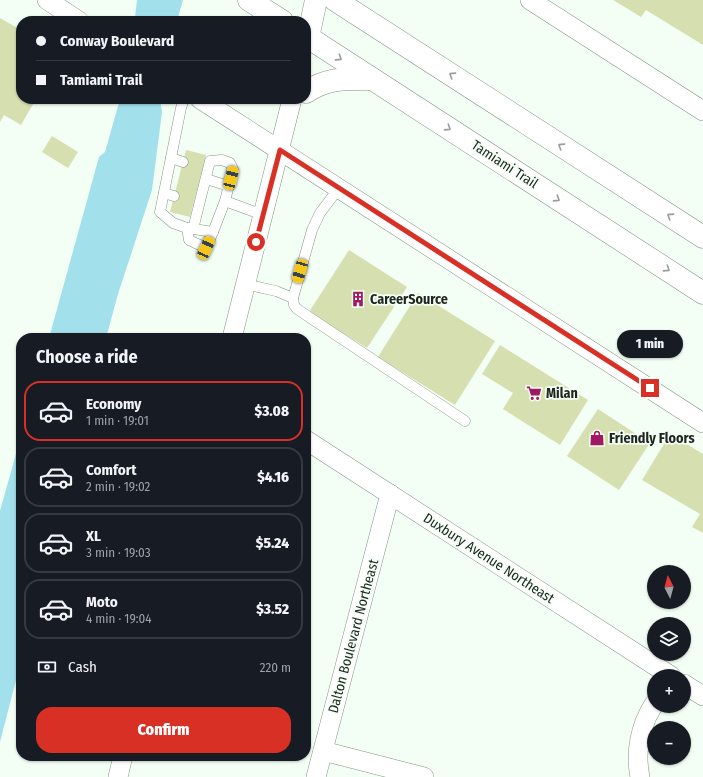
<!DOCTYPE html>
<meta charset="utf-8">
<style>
body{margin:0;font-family:"Fira Sans Condensed",sans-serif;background:#242831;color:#f1f3f6;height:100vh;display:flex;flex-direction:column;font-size:15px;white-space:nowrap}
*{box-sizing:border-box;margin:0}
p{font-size:13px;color:#9ea1a6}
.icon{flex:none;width:22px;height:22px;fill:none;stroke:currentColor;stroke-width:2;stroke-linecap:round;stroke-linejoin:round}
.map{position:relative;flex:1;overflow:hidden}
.drawer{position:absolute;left:16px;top:333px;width:295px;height:428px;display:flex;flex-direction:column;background:#171b24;border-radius:16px;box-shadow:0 1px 3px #0004}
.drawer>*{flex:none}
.hud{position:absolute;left:16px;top:16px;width:295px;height:88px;border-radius:16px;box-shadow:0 1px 3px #0004;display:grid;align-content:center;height:88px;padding:0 20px;background:#171b24}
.needle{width:26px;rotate:354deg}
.fabs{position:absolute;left:647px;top:565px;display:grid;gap:8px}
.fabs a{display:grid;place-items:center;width:44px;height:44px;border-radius:50%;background:#171b24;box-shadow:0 1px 3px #0004;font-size:20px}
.end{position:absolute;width:18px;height:18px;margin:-9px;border:5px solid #d93025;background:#fff;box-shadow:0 0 0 2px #fff}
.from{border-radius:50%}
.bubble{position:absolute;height:28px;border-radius:14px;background:#171b24;box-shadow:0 1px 3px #0004;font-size:13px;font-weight:800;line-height:28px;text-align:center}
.car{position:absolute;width:12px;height:24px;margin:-12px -6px;border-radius:5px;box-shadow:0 0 3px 1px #0007;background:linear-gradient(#f5c518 24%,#345 0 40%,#f5c518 0 76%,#345 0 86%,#f5c518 0)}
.hud b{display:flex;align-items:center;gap:14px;height:38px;font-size:15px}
.hud b+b{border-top:1px solid #363941}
.hud i{width:10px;height:10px;background:#f1f3f6}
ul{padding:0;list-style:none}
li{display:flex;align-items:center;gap:12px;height:60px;margin:0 8px 6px;padding:0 12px;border:2px solid #363941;border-radius:16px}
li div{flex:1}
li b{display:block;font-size:15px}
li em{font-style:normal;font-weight:800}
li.active{border-color:#d93025}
li>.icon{width:36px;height:36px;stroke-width:1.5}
h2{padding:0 20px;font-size:18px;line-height:48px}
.pay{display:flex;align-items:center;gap:10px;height:44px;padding:0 20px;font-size:15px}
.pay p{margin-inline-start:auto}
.button{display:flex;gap:8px;margin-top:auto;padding:8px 20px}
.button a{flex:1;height:46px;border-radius:16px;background:#d93025;color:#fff;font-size:16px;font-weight:800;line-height:46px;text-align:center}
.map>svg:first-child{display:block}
.water{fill:#a2e0ec}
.building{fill:#d6dfaf}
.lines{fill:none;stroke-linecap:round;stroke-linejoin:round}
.lane-casing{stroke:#839585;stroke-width:11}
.street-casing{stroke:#839585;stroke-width:20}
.secondary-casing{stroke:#839585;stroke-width:23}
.primary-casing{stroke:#839585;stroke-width:23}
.lane{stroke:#fff;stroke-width:10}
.street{stroke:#fff;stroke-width:19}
.secondary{stroke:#fff;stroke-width:22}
.primary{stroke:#fff;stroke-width:22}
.oneway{stroke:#9a9d9b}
.route{stroke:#d93025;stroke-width:5}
.labels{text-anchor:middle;stroke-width:3.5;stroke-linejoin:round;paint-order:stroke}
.street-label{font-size:14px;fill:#1f2620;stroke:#f3fff4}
.poi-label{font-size:14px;font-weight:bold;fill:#1f2620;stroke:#f3fff4;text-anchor:start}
</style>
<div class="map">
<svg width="703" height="777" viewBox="0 0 703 777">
<rect width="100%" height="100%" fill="#f3fff4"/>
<!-- water -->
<g class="water">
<path d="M137,0H183L177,21H136L135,17Z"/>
<path d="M120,99H160L162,112L152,190L118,294L106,338H49L99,157L105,152Z"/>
<path d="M21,436V661L0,742V511Z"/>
</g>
<!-- building -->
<g class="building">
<path d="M613,0H703V45L646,10L641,17Z"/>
<path d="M0,18L21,30V99H36L21,125L4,115L0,122Z"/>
<path d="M52,136L78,152L68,168L42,152Z"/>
<path d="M186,150L206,155L190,217L170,212Z"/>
<path d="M349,250L407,287L367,348L309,312Z"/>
<path d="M418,293L495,341L455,405L378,357Z"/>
<path d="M500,345L588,400L560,445L503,409L513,393L482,374Z"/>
<path d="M598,409L650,443L619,490L567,456Z"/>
<path d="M670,434L703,454V533L692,527L700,514L642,480Z"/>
</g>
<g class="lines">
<!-- lane casing -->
<g class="lane-casing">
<g id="lane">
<path d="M184,99L181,108L160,212L173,223L187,228L213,232L225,201L263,215"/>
<path d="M171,158L183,162"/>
<path d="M206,179L229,186"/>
<path d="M164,193L174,196"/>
<path d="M187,228L189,240L206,248L213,232"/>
<path d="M193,229L210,161L222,160L230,163L233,169L225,201"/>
<path d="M245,284L276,291L293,298L312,230L320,213L339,188"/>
<path d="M293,298L294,305L297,309L465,421"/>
</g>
</g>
<!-- street casing -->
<g class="street-casing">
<g id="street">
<path d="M47,0L79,21"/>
<path d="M530,0L703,111"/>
<path d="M200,99L703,423"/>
<path d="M232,338L292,99"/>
<path d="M306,440L671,676"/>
<path d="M684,684L703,696"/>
<path d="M323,751L424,777"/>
<path d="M118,777L123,756"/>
<path d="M316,777L390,494"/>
<path d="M640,777C635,752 640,726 654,704"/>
</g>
</g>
<!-- secondary casing -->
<g class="secondary-casing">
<path id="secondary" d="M308,38L316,0"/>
</g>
<!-- primary casing -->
<g class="primary-casing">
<g id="primary">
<path d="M249,0L282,21"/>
<path d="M335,0L703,237"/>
<path d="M306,36L703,293"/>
<path d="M306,92C329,77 346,79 372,79"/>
</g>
</g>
<!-- lane -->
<use href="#lane" class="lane"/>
<!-- street -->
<use href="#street" class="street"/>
<!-- secondary -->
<use href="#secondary" class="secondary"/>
<!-- primary -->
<use href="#primary" class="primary"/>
</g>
<!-- one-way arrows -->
<defs><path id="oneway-chevron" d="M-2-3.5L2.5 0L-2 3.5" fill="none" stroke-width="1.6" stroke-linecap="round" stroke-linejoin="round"/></defs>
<g class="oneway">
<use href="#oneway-chevron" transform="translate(339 58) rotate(33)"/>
<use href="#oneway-chevron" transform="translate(452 75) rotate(-147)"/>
<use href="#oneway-chevron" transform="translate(448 128) rotate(33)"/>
<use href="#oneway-chevron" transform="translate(561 146) rotate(-147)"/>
<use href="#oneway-chevron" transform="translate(557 199) rotate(33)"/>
<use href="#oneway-chevron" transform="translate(670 216) rotate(-147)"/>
<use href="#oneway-chevron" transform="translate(667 269) rotate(33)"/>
</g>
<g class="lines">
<!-- route -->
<path class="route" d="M256,242L280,150L650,388"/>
</g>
<!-- icons -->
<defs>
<g id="building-bare" transform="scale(1.2)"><path d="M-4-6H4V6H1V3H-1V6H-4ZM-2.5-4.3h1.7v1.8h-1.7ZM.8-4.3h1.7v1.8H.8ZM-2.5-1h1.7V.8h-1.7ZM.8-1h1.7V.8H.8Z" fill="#a01764" stroke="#f3fff4" stroke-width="2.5" paint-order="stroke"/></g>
<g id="supermarket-bare" transform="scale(1.2)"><path d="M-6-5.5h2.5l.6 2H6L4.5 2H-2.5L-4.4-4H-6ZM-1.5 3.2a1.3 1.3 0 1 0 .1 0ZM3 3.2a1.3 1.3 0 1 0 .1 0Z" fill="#a01764" stroke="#f3fff4" stroke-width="2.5" paint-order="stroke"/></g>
<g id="shop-bare" transform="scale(1.2)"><path d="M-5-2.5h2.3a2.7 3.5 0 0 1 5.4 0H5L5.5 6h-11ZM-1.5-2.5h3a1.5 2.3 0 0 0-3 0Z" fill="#a01764" stroke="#f3fff4" stroke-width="2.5" paint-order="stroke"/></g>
</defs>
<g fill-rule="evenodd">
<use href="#building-bare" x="358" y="299"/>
<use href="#supermarket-bare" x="534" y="393"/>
<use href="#shop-bare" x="597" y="438"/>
</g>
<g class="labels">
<!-- street labels -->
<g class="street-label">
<text transform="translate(505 164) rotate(33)" y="5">Tamiami Trail</text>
<text transform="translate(489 558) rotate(33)" y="5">Duxbury Avenue Northeast</text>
<text transform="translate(353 636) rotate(-75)" y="5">Dalton Boulevard Northeast</text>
</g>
<!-- poi labels -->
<g class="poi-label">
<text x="370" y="304">CareerSource</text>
<text x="546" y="398">Milan</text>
<text x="609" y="443">Friendly Floors</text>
</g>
</g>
</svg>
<div class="fabs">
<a><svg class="needle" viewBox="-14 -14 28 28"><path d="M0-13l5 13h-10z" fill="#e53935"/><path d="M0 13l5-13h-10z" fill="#9ea1a6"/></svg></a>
<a><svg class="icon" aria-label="layers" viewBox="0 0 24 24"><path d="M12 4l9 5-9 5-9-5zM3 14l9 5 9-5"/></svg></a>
<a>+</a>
<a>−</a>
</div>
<i class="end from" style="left:256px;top:242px"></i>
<i class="end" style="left:650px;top:388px"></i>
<div class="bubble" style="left:617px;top:330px;width:66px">1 min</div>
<i class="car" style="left:231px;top:178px;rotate:14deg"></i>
<i class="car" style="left:206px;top:248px;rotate:24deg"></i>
<i class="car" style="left:300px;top:271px;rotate:196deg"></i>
<div class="hud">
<b><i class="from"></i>Conway Boulevard</b>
<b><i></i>Tamiami Trail</b>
</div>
<section class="drawer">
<h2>Choose a ride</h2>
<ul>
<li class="active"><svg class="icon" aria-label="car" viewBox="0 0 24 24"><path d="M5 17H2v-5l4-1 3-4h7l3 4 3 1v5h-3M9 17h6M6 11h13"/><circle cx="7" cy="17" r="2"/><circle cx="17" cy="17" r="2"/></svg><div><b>Economy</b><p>1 min · 19:01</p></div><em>$3.08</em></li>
<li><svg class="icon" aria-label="car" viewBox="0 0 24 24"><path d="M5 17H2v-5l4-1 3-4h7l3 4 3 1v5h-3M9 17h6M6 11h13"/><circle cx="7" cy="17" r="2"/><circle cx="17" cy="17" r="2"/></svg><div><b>Comfort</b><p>2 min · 19:02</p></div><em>$4.16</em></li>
<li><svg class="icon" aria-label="car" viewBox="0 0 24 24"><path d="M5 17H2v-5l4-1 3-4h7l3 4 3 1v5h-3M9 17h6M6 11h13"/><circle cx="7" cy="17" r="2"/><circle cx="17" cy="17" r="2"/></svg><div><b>XL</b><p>3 min · 19:03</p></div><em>$5.24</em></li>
<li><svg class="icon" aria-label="car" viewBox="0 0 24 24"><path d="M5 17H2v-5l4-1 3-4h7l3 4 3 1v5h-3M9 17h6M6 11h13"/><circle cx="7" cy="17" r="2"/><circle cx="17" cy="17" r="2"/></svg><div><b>Moto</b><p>4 min · 19:04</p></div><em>$3.52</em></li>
</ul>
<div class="pay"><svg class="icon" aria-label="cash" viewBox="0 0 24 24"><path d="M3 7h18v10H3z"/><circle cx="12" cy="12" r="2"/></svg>Cash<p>220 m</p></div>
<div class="button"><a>Confirm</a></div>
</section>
</div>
